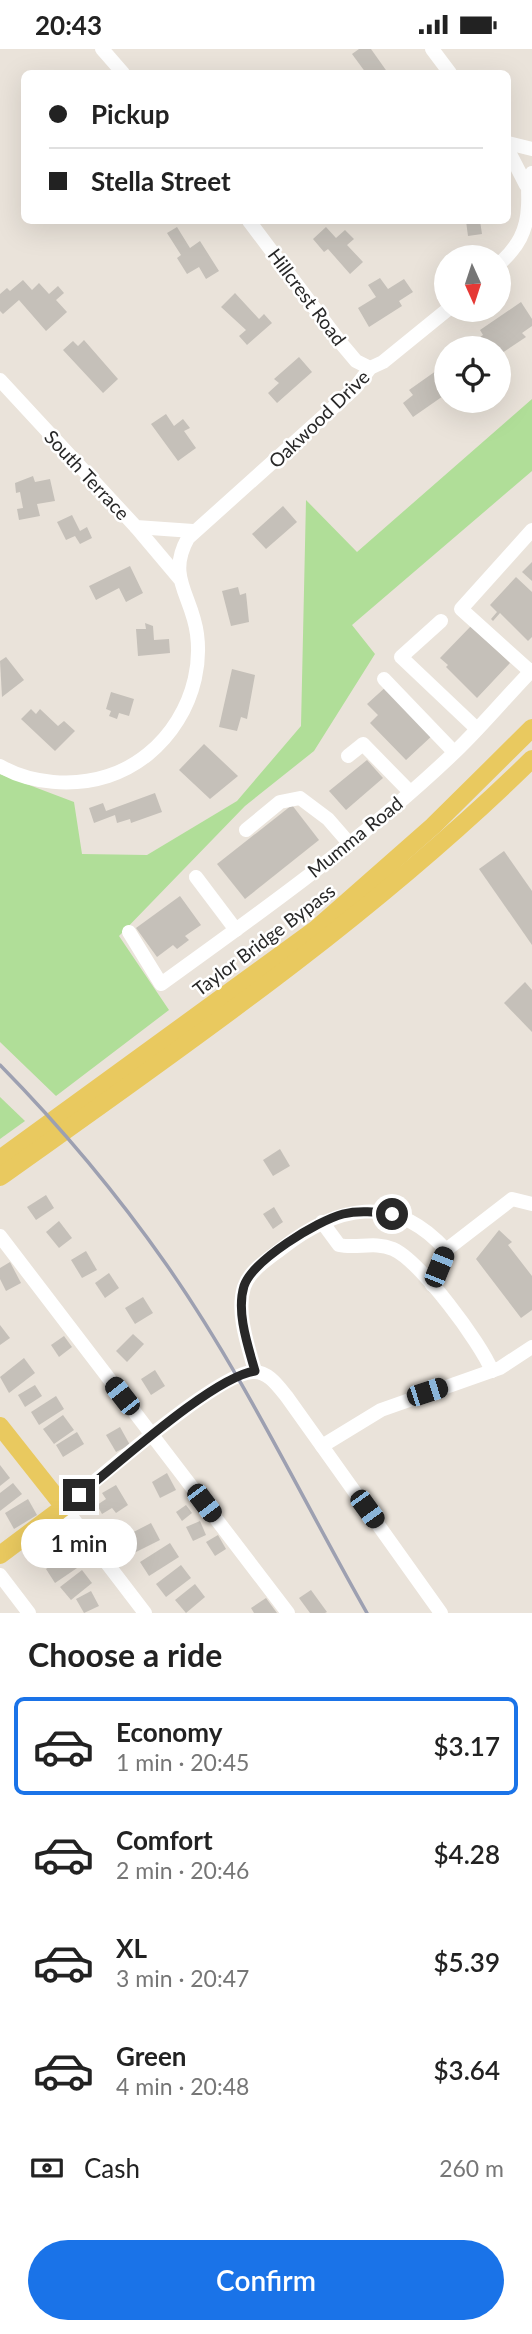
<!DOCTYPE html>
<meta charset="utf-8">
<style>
body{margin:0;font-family:Lato,sans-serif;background:#f6f6f6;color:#222;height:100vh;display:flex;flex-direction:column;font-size:26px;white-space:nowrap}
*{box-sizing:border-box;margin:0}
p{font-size:23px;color:#767676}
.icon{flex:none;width:38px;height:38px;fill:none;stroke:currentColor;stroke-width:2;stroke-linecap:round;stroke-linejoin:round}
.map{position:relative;height:1564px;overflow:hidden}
.details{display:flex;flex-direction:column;background:#fff;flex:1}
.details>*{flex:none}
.banner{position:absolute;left:21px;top:21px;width:490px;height:154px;border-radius:10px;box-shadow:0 7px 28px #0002;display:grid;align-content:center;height:154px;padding:0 28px;background:#fff}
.needle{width:46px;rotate:177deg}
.controls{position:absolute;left:434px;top:196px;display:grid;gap:14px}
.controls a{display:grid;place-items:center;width:77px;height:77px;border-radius:50%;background:#fff;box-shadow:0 7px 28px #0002;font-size:35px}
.end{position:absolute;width:32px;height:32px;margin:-16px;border:9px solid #282828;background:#fff;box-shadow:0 0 0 4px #fff}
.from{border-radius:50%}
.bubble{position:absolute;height:49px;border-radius:24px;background:#fff;box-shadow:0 7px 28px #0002;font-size:23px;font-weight:600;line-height:49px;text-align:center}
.car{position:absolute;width:21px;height:42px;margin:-21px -10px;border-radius:9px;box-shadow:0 0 5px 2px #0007;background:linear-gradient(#222 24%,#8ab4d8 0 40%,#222 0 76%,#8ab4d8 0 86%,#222 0)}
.banner b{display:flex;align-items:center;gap:24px;height:66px;font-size:26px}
.banner b+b{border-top:2px solid #e0e0e0}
.banner i{width:18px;height:18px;background:#222}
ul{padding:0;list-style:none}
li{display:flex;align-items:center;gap:21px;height:98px;margin:0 14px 10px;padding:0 14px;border:4px solid transparent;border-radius:10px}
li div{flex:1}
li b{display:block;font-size:26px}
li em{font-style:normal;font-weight:600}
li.current{border-color:#1a73e8}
li>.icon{width:63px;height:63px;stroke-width:1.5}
h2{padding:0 28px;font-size:32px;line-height:84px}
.pay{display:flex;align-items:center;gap:18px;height:77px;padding:0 28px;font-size:26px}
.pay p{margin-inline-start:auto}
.primary-button{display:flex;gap:14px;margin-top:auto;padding:14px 28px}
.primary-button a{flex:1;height:80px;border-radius:42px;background:#1a73e8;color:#fff;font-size:28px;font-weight:600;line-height:80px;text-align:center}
.status{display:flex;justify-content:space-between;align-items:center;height:49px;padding:0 35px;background:#fff;direction:ltr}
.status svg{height:19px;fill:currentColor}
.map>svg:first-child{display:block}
.green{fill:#b0de98}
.building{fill:#c5c0b9}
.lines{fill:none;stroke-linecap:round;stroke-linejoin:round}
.minor{stroke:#fff;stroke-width:14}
.major{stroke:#e9c95f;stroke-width:18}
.rail{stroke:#9da0b1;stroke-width:3.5}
.route{stroke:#282828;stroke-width:9}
.labels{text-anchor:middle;stroke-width:5;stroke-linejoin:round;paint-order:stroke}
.street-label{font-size:19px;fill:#282828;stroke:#fff}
</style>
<div class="status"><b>20:43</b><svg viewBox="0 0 49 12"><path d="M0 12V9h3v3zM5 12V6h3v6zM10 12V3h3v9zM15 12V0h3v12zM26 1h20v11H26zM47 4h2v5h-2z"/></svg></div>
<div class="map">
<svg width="532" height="1564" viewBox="0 0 532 1564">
<rect width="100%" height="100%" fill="#eae3da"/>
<!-- green -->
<g class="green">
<path d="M532,350V422L352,576L375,605L314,702L245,757L119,887L169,961L56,1047L0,993V725L74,753L82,805L147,806L237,752L301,677L306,451L357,503Z"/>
<path d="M0,1048L25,1072L0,1090Z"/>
</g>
<!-- building -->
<g class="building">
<path d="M359,0H371L388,24H366L352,5Z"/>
<path d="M466,172H480L482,185L468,187Z"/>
<path d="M177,178L190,199L200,192L219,222L206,230L199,218L187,225L177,209L181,206L167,184Z"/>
<path d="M326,178L336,189L345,181L354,190L347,196L363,213L350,225L328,200L324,203L313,190Z"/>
<path d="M380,229L388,240L404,230L413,243L399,252L402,257L369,278L358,259L376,248L368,236Z"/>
<path d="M23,231L32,241L39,234L49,245L58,237L64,244L56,251L67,263L46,282L19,251L3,265L0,262V245L7,239L10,242Z"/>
<path d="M235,244L259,270L264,265L272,274L247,296L239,287L246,281L221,258Z"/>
<path d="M521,253L532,270V277L522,284L526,288L499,306V299H478L473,293L483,286L480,281Z"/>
<path d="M84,291L118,330L103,344L63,301L73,292L78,297Z"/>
<path d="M299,308L312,323L277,354L268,344L279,334L274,330Z"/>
<path d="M443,317L446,322V345L413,368L403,354L413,346L409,341Z"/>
<path d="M166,365L174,377L183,370L190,379L184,382L196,399L178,412L151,375Z"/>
<path d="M33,427L35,433L50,430L55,452L37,455L40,467L19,471L17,460L23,459L20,443L16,444L15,434Z"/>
<path d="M283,457L297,473L266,500L252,485Z"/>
<path d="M72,466L80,482L87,478L92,489L80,495L75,487L66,491L57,473Z"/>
<path d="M532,513V532L522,523Z"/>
<path d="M130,517L143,544L126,553L119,539L96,551L89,537Z"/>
<path d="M516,528L532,543V588L528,592L500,564L493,572L491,570L497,563L490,556Z"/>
<path d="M238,538L240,546L246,544L249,573L231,577L222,542Z"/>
<path d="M145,574L153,577L154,591L169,590L170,604L138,607L136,580H146Z"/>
<path d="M471,577L510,614L477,649L446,618L448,616L440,609Z"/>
<path d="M6,608L24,631L2,648L0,612Z"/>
<path d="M232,620L255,626L247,670L241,668L237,682L219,678Z"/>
<path d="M388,636L435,684L406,711L370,674L378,666L367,655Z"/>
<path d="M111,643L134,650L129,667L119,664L117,670L109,667L111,662L106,660Z"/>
<path d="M31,660L36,665L40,660L58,677L64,672L75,682L55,702L21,670Z"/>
<path d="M204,695L238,727L210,750L179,721Z"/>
<path d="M367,711L383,729L346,761L329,742Z"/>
<path d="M155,744L162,763L131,774L130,770L117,774L115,766L94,774L89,759L103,754L106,762Z"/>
<path d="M292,756L319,791L245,850L217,815Z"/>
<path d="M504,802L532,842V896L479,820Z"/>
<path d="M180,847L201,876L185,887L189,891L177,900L173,896L157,908L136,879Z"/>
<path d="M525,933L532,941V983L504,954Z"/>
<path d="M280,1100L290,1117L273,1127L263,1111Z"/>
<path d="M46,1146L54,1159L36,1171L27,1158Z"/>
<path d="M274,1158L283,1173L273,1180L263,1165Z"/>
<path d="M59,1172L72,1189L59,1199L46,1183Z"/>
<path d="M499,1181L512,1193L508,1196L532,1227V1261L521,1269L476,1210Z"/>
<path d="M86,1202L97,1221L82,1229L71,1211Z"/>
<path d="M10,1213L21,1234L6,1242L0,1230V1219Z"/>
<path d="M109,1224L119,1239L105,1249L95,1234Z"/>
<path d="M143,1248L153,1264L135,1275L125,1259Z"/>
<path d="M0,1276L10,1289L0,1296Z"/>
<path d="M133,1285L144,1295L127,1313L116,1302Z"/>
<path d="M64,1287L72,1298L59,1308L51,1296Z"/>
<path d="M24,1309L35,1324L9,1344L0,1328Z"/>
<path d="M155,1321L165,1337L151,1346L141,1330Z"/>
<path d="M35,1336L42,1347L25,1358L18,1346Z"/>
<path d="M56,1347L64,1360L39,1376L31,1363Z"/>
<path d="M63,1366L74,1381L54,1395L43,1380Z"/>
<path d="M120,1378L130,1396L116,1403L106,1386Z"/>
<path d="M77,1383L84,1395L63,1408L56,1396Z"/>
<path d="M0,1416L10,1429L0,1437Z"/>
<path d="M167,1424L176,1441L160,1449L152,1433Z"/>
<path d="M13,1434L22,1445L0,1462V1444Z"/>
<path d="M116,1436L128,1456L116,1464L112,1459L102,1465L97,1456L106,1450L102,1444Z"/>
<path d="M28,1450L37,1466L14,1480L5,1464Z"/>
<path d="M186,1456L192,1464L182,1472L176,1463Z"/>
<path d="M200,1472L206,1486L193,1492L186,1478Z"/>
<path d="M151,1474L160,1491L130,1506L122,1489Z"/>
<path d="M218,1486L226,1500L215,1507L206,1493Z"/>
<path d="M170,1494L179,1508L149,1527L140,1513Z"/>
<path d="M70,1503L80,1517L55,1534L46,1520Z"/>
<path d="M181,1516L191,1529L166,1548L156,1535Z"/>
<path d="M82,1521L92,1534L71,1551L60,1538Z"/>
<path d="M195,1535L205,1548L186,1564L175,1551Z"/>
<path d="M311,1541L327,1563L325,1564H310L299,1549Z"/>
<path d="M91,1542L99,1557L84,1564L76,1550Z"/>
<path d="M266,1549L277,1564H254L251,1559Z"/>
</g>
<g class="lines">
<!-- minor -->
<g class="minor">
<path d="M102,0L123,24"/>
<path d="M432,0L450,24"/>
<path d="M508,94L532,100"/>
<path d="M508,101L526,136"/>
<path d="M249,172L340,293L356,312L370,319"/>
<path d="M499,215C518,198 527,182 528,157C529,144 526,136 532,124"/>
<path d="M0,331L136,478L193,482"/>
<path d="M136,478L179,529"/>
<path d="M441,572L401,608L477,680"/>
<path d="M531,623L461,560L532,481"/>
<path d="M384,630L454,703"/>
<path d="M348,707L363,695L410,743"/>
<path d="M0,717C31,735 74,738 108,727C167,708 205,645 197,585C192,546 166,528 188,489L355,339L370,319L383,313L447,261"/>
<path d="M246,781L280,753L300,749L328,770L348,793"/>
<path d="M196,828L236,881"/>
<path d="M129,883L161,935C261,863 365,789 455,703C482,677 506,648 532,621"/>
<path d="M322,1173L339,1196C357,1200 374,1192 393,1200C420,1212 481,1294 492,1322"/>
<path d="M0,1187L288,1564"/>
<path d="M432,1236L446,1201"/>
<path d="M255,1322C248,1297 236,1264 244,1238C249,1222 268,1210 281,1200C336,1157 394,1143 446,1201L512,1150L532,1155"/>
<path d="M322,1397L381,1361L500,1319L532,1298"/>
<path d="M0,1526L29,1564"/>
<path d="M145,1564L64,1458C96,1432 219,1323 253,1323C268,1322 278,1337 287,1348L441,1564"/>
</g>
<!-- major -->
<g class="major">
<path d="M0,1110L316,880L433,777L532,679"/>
<path d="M0,1128C184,997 371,868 532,710"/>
<path d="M0,1377L64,1458L0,1506"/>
</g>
<!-- rail -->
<path class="rail" d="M0,1016C60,1077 117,1145 166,1215C243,1325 301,1448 367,1564"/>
</g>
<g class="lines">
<!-- route -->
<path class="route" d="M79,1446C117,1416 213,1328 255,1322C248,1297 236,1263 244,1237C253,1211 317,1172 343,1165C359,1161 376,1163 392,1165"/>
</g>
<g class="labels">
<!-- street labels -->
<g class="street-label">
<text transform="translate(307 248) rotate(53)" y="7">Hillcrest Road</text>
<text transform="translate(319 370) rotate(-44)" y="7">Oakwood Drive</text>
<text transform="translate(87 426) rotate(47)" y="7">South Terrace</text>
<text transform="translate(355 788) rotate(-39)" y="7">Mumma Road</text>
<text transform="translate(264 891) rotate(-37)" y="7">Taylor Bridge Bypass</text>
</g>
</g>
</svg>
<div class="controls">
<a><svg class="needle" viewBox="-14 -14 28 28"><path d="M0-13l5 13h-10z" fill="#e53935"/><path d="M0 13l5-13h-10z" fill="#767676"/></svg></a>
<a><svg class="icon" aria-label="locate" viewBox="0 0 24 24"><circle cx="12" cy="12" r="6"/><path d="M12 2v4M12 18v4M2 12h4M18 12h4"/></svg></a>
</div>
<i class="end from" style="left:392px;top:1165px"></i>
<i class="end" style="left:79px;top:1446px"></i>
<div class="bubble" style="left:21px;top:1470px;width:116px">1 min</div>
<i class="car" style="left:439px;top:1218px;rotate:22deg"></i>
<i class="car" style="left:427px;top:1343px;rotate:72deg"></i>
<i class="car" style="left:122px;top:1347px;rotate:322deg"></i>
<i class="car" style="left:204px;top:1454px;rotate:143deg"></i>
<i class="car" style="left:367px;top:1460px;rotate:144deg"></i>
<div class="banner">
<b><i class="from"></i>Pickup</b>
<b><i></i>Stella Street</b>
</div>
</div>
<section class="details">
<h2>Choose a ride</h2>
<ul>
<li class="current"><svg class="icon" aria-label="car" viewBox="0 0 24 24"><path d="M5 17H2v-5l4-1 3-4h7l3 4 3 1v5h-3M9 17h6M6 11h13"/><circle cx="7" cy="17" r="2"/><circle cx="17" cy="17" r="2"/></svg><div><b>Economy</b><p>1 min · 20:45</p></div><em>$3.17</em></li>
<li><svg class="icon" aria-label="car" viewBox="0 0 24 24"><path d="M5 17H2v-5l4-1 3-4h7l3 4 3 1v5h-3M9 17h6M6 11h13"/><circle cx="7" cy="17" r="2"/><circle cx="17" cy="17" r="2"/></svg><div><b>Comfort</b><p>2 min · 20:46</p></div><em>$4.28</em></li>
<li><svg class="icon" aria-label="car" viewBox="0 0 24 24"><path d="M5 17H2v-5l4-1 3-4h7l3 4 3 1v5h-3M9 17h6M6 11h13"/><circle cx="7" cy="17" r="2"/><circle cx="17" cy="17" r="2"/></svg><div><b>XL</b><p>3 min · 20:47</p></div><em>$5.39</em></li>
<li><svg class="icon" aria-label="car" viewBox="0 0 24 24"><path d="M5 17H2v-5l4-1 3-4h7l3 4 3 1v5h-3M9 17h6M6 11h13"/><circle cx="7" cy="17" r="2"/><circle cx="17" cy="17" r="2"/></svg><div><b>Green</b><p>4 min · 20:48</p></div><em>$3.64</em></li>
</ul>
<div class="pay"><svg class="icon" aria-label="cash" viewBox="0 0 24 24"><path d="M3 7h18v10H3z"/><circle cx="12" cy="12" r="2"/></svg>Cash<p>260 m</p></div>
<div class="primary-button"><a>Confirm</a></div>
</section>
